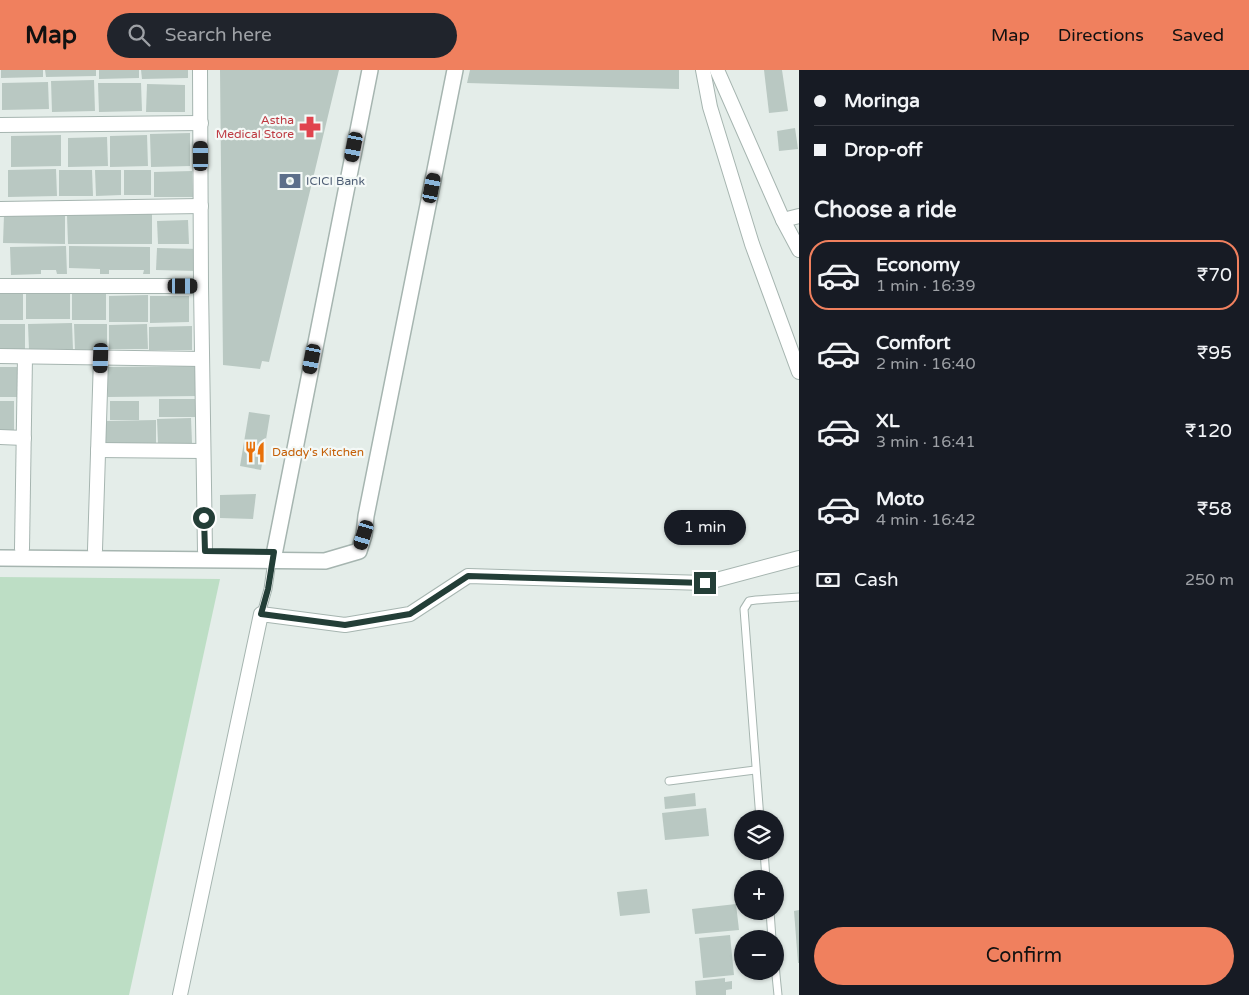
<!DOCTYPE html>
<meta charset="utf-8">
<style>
body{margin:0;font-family:"Varela Round",sans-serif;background:#20242c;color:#f1f3f6;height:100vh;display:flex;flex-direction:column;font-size:19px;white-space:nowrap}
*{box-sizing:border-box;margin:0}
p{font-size:16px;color:#9ea1a6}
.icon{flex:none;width:28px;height:28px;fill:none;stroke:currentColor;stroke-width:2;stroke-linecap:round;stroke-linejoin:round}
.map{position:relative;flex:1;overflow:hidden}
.panel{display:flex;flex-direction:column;background:#171b24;width:450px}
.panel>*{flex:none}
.guide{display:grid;align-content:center;height:110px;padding:0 15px;background:#171b24}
.controls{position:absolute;left:734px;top:740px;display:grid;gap:10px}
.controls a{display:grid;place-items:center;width:50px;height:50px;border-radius:50%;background:#171b24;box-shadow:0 1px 4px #0004;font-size:25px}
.end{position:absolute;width:22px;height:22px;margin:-11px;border:6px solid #233e37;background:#fff;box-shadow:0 0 0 2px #fff}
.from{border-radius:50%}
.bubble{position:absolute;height:35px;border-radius:18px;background:#171b24;box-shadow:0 1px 4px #0004;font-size:16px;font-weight:600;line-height:35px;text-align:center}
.car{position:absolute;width:15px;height:30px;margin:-15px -8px;border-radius:6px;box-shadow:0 0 4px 1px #0007;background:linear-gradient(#222 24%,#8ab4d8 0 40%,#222 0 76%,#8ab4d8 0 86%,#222 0)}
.guide b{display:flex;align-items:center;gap:18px;height:48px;font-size:19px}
.guide b+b{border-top:1px solid #363941}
.guide i{width:12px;height:12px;background:#f1f3f6}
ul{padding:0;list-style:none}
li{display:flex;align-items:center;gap:15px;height:70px;margin:0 10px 8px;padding:0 5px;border:2px solid transparent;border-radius:20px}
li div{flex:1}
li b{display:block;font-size:19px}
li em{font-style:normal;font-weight:600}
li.selected{border-color:#f0805e}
li>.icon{width:45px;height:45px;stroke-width:1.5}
h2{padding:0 15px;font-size:22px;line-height:60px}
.pay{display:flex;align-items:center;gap:12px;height:55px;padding:0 15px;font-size:19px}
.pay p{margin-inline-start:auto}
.button{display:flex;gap:10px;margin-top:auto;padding:10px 15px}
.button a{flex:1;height:58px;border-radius:30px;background:#f0805e;color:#111;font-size:20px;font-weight:600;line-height:58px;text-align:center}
header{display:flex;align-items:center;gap:30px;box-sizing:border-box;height:70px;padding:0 25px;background:#f0805e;color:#111}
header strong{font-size:24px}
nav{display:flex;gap:28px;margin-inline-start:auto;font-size:18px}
.search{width:350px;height:45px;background:#20242c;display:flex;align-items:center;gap:12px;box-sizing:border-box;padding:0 18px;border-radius:28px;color:#9ea1a6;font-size:19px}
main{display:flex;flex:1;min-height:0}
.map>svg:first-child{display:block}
.green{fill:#bddec5}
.building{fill:#b9c8c2}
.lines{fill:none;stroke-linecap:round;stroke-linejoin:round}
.service-casing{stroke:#a6b5b0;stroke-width:9}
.minor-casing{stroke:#a6b5b0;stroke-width:16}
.tertiary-casing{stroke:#a6b5b0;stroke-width:18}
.service{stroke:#fff;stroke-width:7}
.minor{stroke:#fff;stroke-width:14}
.tertiary{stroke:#fff;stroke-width:15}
.route{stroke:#233e37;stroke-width:6}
.labels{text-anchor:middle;stroke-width:4.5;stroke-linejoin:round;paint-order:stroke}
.health-label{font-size:12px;fill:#be3a42;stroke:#f4f9f7;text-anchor:end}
.service-label{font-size:12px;fill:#4e5e75;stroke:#f4f9f7;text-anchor:start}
.food-label{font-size:12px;fill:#c56008;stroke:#f4f9f7;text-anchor:start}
</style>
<header>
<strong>Map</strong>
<div class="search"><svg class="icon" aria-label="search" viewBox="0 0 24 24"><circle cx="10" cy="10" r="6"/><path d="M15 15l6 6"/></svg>Search here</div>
<nav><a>Map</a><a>Directions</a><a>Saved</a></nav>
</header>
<main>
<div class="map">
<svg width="799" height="925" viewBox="0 0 799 925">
<rect width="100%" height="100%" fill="#e4ede9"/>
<!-- green -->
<path class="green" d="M0,507L220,509L129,925H0Z"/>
<!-- building -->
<g class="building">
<path d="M1,0H43V7L1,8Z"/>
<path d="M45,0H96V6L46,7Z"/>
<path d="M99,0H139V8L99,9Z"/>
<path d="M141,0H188V8L142,9Z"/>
<path d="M220,0H339L269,292L262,291L260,299L223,295Z"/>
<path d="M470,0H679V19L467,13Z"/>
<path d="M764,0H782L788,41L769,43Z"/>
<path d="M94,10L95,41L52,42L51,11Z"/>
<path d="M48,12L49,39L2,40V13Z"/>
<path d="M98,13H141L142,41L99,42Z"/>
<path d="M147,14L185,15V42H146Z"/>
<path d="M795,58L798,79L779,81L777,61Z"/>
<path d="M190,63V96L151,97L150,64Z"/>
<path d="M61,65V96L11,97V66Z"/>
<path d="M147,65L148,96L110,97V66Z"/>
<path d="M107,67L108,96L68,97V68Z"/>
<path d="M56,99L57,126L8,127V100Z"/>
<path d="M59,100H92L93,126H59Z"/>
<path d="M95,100H121V125L96,126Z"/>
<rect x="124" y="100" width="27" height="25"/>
<path d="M192,101L193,127H154V102Z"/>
<path d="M152,144V174H68L67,145Z"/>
<path d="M4,145L65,146V174L3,173Z"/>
<path d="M188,150L189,174H158L157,151Z"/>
<path d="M66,176L67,204H57L56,200H41V204L11,205L10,177Z"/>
<path d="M69,176L150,177V204H143L144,200H109V204H100V199L69,198Z"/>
<path d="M157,178L199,179L198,201L156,200Z"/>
<rect x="72" y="222" width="34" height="28"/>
<rect x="0" y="223" width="23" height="27"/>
<rect x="26" y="223" width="44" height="26"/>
<path d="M148,225V252H109V226Z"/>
<path d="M150,226H189V252L150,253Z"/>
<path d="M72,253L73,280H29L28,254Z"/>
<rect x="0" y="254" width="25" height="25"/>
<path d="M74,254H107V281H75Z"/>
<path d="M147,254L148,279H109V255Z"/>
<path d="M192,256V280H149V257Z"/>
<path d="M199,296V326L108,327V297Z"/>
<path d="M0,297H20L19,327H0Z"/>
<rect x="159" y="329" width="40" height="18"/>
<path d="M0,331H14V361L0,360Z"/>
<rect x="110" y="331" width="29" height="19"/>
<path d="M249,342L270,345L261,400L240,396Z"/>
<path d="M191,348L192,373H158L157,349Z"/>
<path d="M156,350V373L106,374V351Z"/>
<path d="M256,424L253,449L220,448V425Z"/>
<path d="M695,723L696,736L665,739L664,727Z"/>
<path d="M706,738L709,766L665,770L662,743Z"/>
<path d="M647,819L650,843L620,846L617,822Z"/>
<path d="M736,834L739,860L695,864L692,839Z"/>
<path d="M799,840V893H798L794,841Z"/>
<path d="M730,865L734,905L703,908L699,868Z"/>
<path d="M725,908V912L732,911V919L726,920V925H696L695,911Z"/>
</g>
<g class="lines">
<!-- service casing -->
<g class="service-casing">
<g id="service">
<path d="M261,544L268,519L272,491"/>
<path d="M669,711L755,700"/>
<path d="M760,749L744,539L749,531L756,530L799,527"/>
<path d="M764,781L766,809"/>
<path d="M770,841L772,869"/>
<path d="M775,895L778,925"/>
</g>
</g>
<!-- minor casing -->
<g class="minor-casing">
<g id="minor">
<path d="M200,0L201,216L205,481"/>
<path d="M703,0L710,37L752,174L799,302"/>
<path d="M717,0L783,150L799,180"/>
<path d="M0,55L201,53"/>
<path d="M0,139L201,136"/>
<path d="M783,150L799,146"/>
<path d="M0,216H201"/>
<path d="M0,286L202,289"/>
<path d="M0,367L24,368"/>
<path d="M98,380L203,381"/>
<path d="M22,479L25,287"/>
<path d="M95,480L101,288"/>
<path d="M180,925L261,544L345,555L410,544L468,506L705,513L799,488"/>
</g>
</g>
<!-- tertiary casing -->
<g class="tertiary-casing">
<g id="tertiary">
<path d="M0,488L325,491L359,481L364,465L366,446L455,0"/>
<path d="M273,490L370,0"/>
</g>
</g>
<!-- service -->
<use href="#service" class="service"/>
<!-- minor -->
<use href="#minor" class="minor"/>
<!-- tertiary -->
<use href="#tertiary" class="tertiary"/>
</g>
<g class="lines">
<!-- route -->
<path class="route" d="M204,448L205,481L274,482L268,519L261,544L345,555L410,544L468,506L705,513"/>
</g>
<!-- icons -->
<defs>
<g id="pharmacy-bare" transform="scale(1.725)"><path d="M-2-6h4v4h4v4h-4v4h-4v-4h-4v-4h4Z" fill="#e0444e" stroke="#f4f9f7" stroke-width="2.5" paint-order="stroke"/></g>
<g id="bank-bare" transform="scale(1.725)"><path d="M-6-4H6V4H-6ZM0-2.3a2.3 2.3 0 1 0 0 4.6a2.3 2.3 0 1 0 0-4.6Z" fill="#5c6f8a" stroke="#f4f9f7" stroke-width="2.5" paint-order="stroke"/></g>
<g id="restaurant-bare" transform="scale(1.725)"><path d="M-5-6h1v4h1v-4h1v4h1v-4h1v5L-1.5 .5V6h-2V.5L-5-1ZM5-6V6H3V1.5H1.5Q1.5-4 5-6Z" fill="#e8710a" stroke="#f4f9f7" stroke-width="2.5" paint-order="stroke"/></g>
</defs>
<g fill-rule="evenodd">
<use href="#pharmacy-bare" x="310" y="57"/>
<use href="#bank-bare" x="290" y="111"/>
<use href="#restaurant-bare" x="255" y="382"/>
</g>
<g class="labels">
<!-- health labels -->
<g class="health-label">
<text x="294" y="54">Astha<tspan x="294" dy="14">Medical Store</tspan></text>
</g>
<!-- service labels -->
<g class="service-label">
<text x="306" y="115">ICICI Bank</text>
</g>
<!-- food labels -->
<g class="food-label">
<text x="272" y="386">Daddy's Kitchen</text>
</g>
</g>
</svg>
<div class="controls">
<a><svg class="icon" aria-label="layers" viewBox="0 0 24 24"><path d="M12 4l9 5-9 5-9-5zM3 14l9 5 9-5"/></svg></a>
<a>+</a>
<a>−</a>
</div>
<i class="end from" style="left:204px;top:448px"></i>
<i class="end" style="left:705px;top:513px"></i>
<div class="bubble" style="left:664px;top:440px;width:82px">1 min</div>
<i class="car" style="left:354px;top:77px;rotate:191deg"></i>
<i class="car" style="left:201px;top:86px;rotate:0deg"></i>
<i class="car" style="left:432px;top:118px;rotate:11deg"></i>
<i class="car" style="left:183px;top:216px;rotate:90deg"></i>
<i class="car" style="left:101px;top:288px;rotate:182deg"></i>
<i class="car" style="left:312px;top:289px;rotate:191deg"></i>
<i class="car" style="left:364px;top:465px;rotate:197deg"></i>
</div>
<section class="panel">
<div class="guide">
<b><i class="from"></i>Moringa</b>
<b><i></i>Drop-off</b>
</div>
<h2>Choose a ride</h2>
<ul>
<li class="selected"><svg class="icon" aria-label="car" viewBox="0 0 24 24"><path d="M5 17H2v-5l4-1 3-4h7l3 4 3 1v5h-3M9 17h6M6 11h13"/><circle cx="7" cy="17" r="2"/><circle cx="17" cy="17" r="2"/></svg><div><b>Economy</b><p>1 min · 16:39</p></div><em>₹70</em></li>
<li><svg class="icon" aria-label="car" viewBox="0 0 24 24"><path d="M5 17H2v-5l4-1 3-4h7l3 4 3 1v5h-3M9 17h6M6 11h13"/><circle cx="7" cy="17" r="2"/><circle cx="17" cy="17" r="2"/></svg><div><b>Comfort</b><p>2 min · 16:40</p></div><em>₹95</em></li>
<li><svg class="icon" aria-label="car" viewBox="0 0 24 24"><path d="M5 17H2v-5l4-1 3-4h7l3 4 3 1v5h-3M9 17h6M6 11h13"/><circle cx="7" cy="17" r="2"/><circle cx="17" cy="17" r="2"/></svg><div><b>XL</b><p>3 min · 16:41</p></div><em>₹120</em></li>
<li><svg class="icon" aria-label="car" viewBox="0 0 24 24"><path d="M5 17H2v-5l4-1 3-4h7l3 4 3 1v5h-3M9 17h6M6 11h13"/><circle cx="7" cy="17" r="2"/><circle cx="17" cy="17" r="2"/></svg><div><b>Moto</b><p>4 min · 16:42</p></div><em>₹58</em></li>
</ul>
<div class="pay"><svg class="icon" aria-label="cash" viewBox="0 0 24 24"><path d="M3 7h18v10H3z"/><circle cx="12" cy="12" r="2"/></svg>Cash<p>250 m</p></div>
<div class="button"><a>Confirm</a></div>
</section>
</main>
